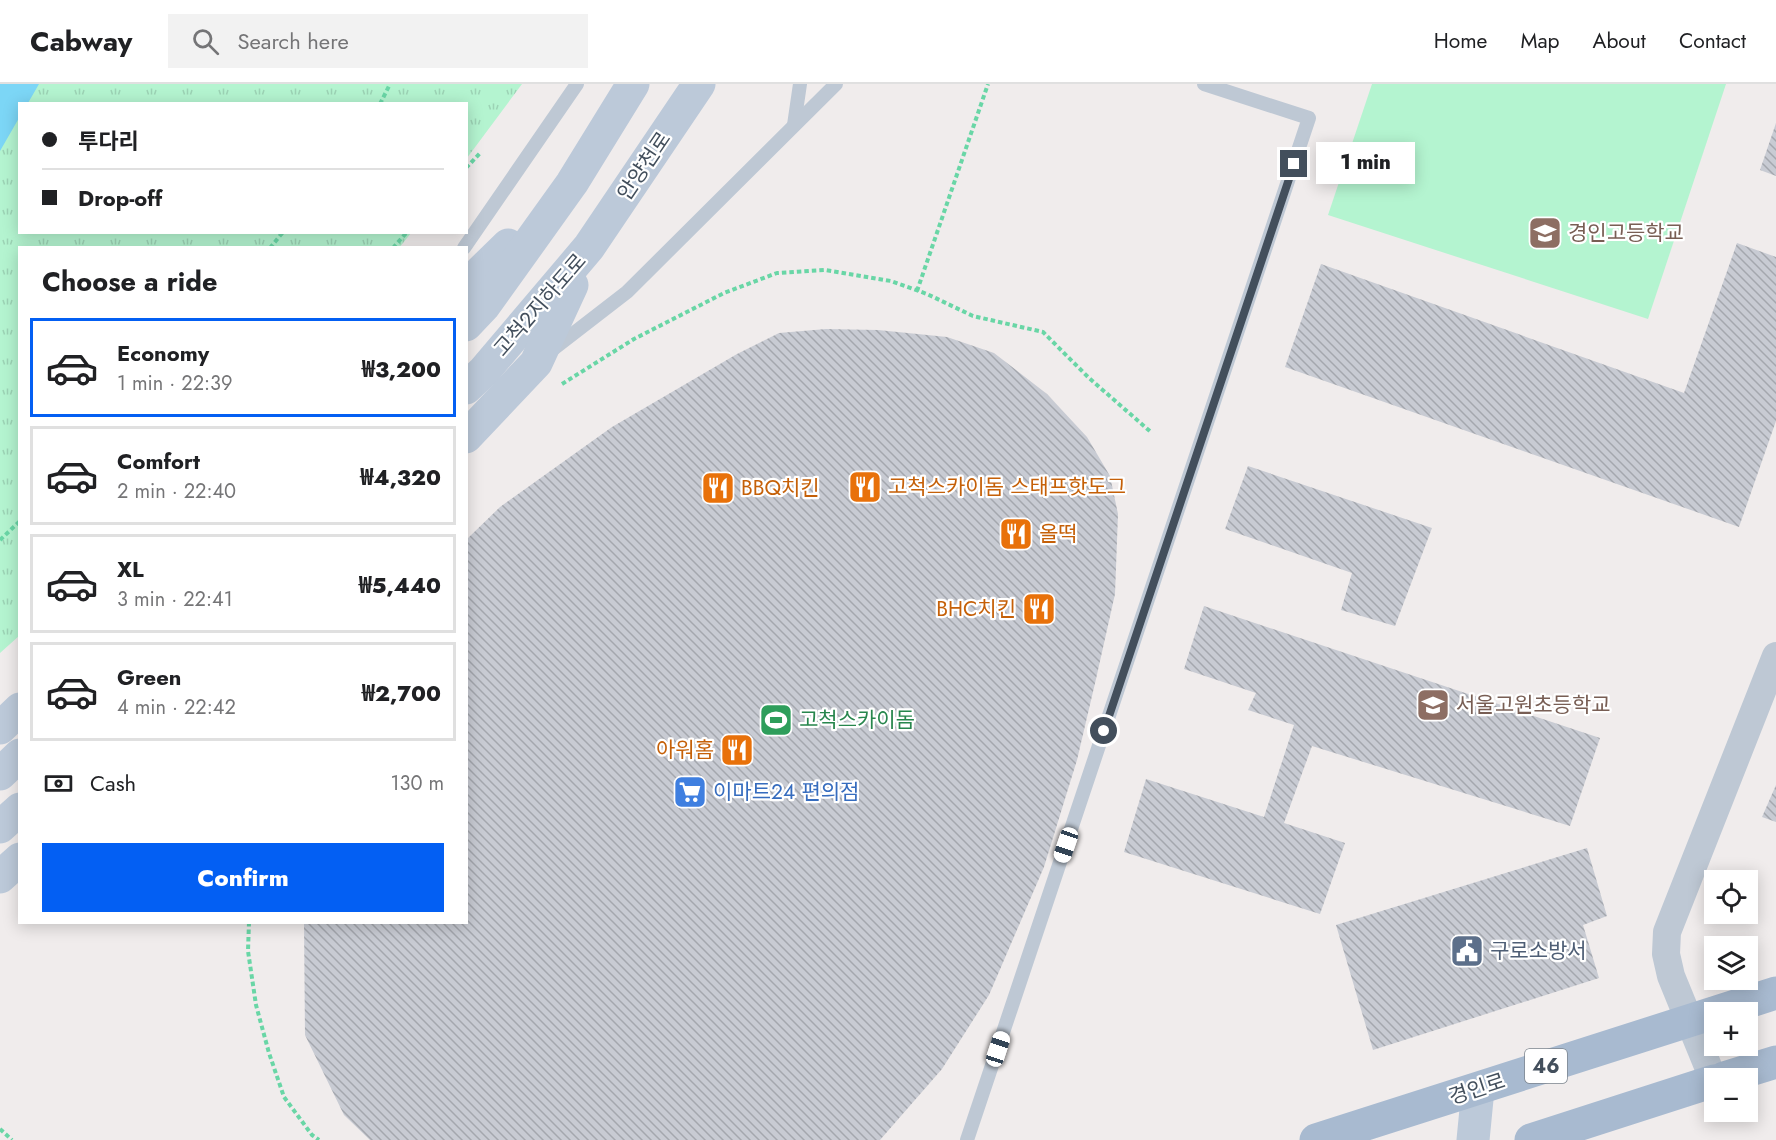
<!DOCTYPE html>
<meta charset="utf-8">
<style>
body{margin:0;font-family:Jost,"Noto Sans KR",sans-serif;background:#f2f2f2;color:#202124;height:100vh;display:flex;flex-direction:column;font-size:22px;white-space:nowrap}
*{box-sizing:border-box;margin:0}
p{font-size:20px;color:#757577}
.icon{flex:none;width:33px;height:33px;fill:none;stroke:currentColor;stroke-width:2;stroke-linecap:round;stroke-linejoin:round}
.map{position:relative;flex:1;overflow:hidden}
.details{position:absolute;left:18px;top:162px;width:450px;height:678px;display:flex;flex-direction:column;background:#fff;border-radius:0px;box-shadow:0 3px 15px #0003}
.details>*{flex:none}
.guide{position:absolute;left:18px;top:18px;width:450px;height:132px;border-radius:0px;box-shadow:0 3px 15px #0003;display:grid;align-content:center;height:132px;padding:0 24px;background:#fff}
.tools{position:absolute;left:1704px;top:786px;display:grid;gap:12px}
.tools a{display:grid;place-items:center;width:54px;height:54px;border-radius:0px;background:#fff;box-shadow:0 3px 15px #0003;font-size:30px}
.end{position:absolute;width:27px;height:27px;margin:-14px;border:8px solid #434f5c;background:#fff;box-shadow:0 0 0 3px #fff}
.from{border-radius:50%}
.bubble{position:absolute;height:42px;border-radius:0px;background:#fff;box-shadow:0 3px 15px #0003;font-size:20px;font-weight:800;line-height:42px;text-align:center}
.car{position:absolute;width:18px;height:36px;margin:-18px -9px;border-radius:8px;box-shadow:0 0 4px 2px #0007;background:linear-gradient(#fff 24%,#345 0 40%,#fff 0 76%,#345 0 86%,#fff 0)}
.guide b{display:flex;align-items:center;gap:21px;height:57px;font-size:22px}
.guide b+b{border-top:2px solid #e0e0e0}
.guide i{width:15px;height:15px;background:#202124}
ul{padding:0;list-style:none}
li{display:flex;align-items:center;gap:18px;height:99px;margin:0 12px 9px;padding:0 12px;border:3px solid #e0e0e0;border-radius:0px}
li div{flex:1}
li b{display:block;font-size:22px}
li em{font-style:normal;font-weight:800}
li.active{border-color:#035ff3}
li>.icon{width:54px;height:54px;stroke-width:1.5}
h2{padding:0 24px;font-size:27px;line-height:72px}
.pay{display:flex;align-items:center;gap:15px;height:66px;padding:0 24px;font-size:22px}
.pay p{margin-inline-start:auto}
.button{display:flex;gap:12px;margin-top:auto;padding:12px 24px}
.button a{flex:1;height:69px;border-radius:0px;background:#035ff3;color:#fff;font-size:24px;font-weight:800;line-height:69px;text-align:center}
header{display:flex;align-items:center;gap:36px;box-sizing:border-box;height:84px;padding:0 30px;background:#fff;border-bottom:2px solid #e0e0e0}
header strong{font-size:28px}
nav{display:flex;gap:33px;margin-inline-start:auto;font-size:21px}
.search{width:420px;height:54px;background:#f2f2f2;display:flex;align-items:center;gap:15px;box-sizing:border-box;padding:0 21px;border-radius:0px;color:#757577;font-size:22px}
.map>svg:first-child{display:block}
.grass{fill:url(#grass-tufts)}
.pitch{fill:#b4f4d0}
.water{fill:#7cd6f6}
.building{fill:url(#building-back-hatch)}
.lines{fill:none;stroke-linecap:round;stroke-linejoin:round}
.path{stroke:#69d6a6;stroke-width:4;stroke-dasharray:4.5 3;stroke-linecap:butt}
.lane{stroke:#bec8d4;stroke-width:14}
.street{stroke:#bec8d4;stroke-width:28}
.secondary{stroke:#bcc9d9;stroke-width:33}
.primary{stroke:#a8bad0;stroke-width:33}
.route{stroke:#434f5c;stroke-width:8}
.labels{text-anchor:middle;stroke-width:4.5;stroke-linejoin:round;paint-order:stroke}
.shield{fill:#fff;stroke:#7b848d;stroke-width:1.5}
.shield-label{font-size:20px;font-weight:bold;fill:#434f5c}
.street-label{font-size:21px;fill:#434f5c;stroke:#fff}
.education-label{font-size:21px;fill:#785e54;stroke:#fff;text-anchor:start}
.food-label{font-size:21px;fill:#c56008;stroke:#fff;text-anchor:start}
.leisure-label{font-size:21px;fill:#27864d;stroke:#fff;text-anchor:start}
.shop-label{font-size:21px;fill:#366cbe;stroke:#fff;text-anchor:start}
.service-label{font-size:21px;fill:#4e5e75;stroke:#fff;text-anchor:start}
</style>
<header>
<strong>Cabway</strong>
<div class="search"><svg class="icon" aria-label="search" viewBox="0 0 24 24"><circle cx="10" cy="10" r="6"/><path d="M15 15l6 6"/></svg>Search here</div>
<nav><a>Home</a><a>Map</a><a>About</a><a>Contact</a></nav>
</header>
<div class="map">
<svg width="1776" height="1056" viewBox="0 0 1776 1056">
<defs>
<pattern id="grass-tufts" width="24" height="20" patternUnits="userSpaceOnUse" patternTransform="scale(1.5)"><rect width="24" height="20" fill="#b4f4d0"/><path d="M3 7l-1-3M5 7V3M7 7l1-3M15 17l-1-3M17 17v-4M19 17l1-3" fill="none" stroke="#9cd3b5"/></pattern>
<pattern id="building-back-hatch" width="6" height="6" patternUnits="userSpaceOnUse" patternTransform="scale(1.5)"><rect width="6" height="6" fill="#c8cbd3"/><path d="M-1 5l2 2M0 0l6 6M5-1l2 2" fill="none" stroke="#a4a7ae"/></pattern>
</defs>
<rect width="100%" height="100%" fill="#f0ecec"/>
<!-- grass -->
<path class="grass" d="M0,0H522L467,74L466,20H20V148L411,149L399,164H20L19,552L0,569Z"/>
<!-- pitch -->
<path class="pitch" d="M1372,0H1726L1648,235L1328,131Z"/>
<!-- water -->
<path class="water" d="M0,0H39L28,19L20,20L19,34L0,67Z"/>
<!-- building -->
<g class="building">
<path d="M1776,39V92L1760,86Z"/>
<path d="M1737,159L1776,173V337L1739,443L1285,283L1321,180L1684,309Z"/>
<path d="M826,245L878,246L947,253L994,269L1047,310L1087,353L1110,392L1118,430L1115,510L1096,595L1077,676L1044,783L989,911L942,985L880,1056H370L344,1031L305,951L304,838H466V456L500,423L612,343L737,270L779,249Z"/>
<path d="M1248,382L1432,444L1395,542L1341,526L1352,489L1225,445Z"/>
<path d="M1204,522L1600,654L1570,742L1312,662L1284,739L1345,759L1320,830L1124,768L1146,695L1264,733L1294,641L1248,626L1256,609L1184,585Z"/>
<path d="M1776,701V738L1762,733Z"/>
<path d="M1587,764L1607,832L1583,841L1599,894L1373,966L1336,841Z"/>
</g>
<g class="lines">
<!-- path -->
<g class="path">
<path d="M380,20L390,0"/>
<path d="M466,84L481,68"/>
<path d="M270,164L283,148"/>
<path d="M393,164L407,148"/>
<path d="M917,207L988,0"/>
<path d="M562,300L634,255L724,209L777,189L825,186L891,197L927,210L973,232L1043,248L1089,294L1152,349"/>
<path d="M0,456L20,437"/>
<path d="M249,838L248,867L256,921L269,969L284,1013L312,1051L319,1056"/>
<path d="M0,1045L12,1056"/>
</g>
<!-- lane -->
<g class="lane">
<path d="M794,41L800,0"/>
<path d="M464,164L577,0"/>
<path d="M552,266L627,208L836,0"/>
<path d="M967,1056L1309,34L1204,0"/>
</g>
<!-- street -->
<path class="street" d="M1714,997L1671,892L1666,870L1667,848L1776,572"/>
<!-- secondary -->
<g class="secondary">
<path d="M466,202L508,161"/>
<path d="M466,241L484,222L572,99L633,0"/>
<path d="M466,304L484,287L589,163L699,0"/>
<path d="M466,353L536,279L572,201"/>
<path d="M0,644L20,625"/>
<path d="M0,690L20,671"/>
<path d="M0,743L20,725"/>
<path d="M0,793L20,775"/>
<path d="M1473,1056L1478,1005"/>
</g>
<!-- primary -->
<g class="primary">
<path d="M1724,994L1776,978"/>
<path d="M1316,1056L1776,909"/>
<path d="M1531,1056L1714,997"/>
</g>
</g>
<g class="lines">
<!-- route -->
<path class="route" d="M1104,647L1294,80"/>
</g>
<!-- icons -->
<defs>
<g id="school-square" transform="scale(1.725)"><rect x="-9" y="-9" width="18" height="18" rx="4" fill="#8d6e63" stroke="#fff"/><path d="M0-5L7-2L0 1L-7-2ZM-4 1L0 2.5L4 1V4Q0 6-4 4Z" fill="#fff"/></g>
<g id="restaurant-square" transform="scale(1.725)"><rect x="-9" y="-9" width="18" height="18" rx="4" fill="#e8710a" stroke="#fff"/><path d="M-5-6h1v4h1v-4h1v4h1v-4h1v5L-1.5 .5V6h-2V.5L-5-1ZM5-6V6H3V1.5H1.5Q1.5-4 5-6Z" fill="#fff"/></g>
<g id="stadium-square" transform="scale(1.725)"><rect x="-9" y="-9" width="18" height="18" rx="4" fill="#2e9e5b" stroke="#fff"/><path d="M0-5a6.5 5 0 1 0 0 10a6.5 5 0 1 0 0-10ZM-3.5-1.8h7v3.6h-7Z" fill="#fff"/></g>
<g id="supermarket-square" transform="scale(1.725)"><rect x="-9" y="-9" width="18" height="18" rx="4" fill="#3f7fe0" stroke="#fff"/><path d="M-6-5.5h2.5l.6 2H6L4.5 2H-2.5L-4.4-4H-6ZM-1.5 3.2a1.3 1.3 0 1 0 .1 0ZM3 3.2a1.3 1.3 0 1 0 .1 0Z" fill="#fff"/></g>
<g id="civic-square" transform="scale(1.725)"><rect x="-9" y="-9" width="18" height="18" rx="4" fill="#5c6f8a" stroke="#fff"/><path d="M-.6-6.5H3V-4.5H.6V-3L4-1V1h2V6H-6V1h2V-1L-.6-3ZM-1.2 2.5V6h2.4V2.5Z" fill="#fff"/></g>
</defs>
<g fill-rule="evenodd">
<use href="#school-square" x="1545" y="149"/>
<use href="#restaurant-square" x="865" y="403"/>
<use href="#restaurant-square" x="718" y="404"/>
<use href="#restaurant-square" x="1016" y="450"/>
<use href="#restaurant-square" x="1039" y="525"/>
<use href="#school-square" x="1433" y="621"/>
<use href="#stadium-square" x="776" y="636"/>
<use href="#restaurant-square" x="737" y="666"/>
<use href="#supermarket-square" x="690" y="708"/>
<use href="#civic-square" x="1467" y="867"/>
</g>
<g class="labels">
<!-- shield labels -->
<rect class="shield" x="1525" y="965" width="42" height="34" rx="4.5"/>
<g class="shield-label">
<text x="1546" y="989">46</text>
</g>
<!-- street labels -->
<g class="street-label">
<text transform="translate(644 82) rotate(-56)" y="7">안양천로</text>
<text transform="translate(540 221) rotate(-49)" y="7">고척2지하도로</text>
<text transform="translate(1477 1005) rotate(-18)" y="7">경인로</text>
</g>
<!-- education labels -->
<g class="education-label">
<text x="1568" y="156">경인고등학교</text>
<text x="1456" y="628">서울고원초등학교</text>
</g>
<!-- food labels -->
<g class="food-label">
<text x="888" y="410">고척스카이돔 스태프핫도그</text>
<text x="741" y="411">BBQ치킨</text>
<text x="1039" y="457">올떡</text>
<text x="1016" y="532" text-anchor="end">BHC치킨</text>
<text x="714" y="673" text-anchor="end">아워홈</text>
</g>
<!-- leisure labels -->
<g class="leisure-label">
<text x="799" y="643">고척스카이돔</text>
</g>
<!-- shop labels -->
<g class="shop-label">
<text x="713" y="715">이마트24 편의점</text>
</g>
<!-- service labels -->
<g class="service-label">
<text x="1490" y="874">구로소방서</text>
</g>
</g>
</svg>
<div class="tools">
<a><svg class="icon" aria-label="locate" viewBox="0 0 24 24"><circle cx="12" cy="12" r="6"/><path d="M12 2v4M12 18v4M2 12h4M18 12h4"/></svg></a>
<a><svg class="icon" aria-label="layers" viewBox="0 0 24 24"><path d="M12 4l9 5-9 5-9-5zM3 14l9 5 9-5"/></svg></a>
<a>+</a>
<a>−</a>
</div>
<i class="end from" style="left:1104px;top:647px"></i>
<i class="end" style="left:1294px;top:80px"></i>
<div class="bubble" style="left:1316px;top:58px;width:99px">1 min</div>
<i class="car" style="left:1066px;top:761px;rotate:199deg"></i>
<i class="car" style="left:998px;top:965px;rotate:18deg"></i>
<div class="guide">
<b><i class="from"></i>투다리</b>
<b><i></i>Drop-off</b>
</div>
<section class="details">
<h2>Choose a ride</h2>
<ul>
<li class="active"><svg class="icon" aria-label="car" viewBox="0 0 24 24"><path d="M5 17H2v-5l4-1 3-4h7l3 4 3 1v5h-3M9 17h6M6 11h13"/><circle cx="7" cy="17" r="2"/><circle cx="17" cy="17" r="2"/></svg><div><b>Economy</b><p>1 min · 22:39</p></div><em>₩3,200</em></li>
<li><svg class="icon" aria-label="car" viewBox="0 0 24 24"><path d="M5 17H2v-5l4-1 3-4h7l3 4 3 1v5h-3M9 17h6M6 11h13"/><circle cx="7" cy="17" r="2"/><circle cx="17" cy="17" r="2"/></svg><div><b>Comfort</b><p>2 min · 22:40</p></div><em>₩4,320</em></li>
<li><svg class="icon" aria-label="car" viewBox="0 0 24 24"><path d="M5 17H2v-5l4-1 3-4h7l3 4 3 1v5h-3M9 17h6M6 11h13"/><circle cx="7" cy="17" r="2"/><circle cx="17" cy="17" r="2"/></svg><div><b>XL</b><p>3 min · 22:41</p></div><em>₩5,440</em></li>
<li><svg class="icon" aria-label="car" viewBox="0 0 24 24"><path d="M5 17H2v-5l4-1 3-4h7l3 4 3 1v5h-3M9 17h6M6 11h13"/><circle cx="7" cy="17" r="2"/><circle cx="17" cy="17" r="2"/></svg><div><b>Green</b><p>4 min · 22:42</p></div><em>₩2,700</em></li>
</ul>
<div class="pay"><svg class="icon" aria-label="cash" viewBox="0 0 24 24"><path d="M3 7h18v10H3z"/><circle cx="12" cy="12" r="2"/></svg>Cash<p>130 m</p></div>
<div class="button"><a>Confirm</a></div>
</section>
</div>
